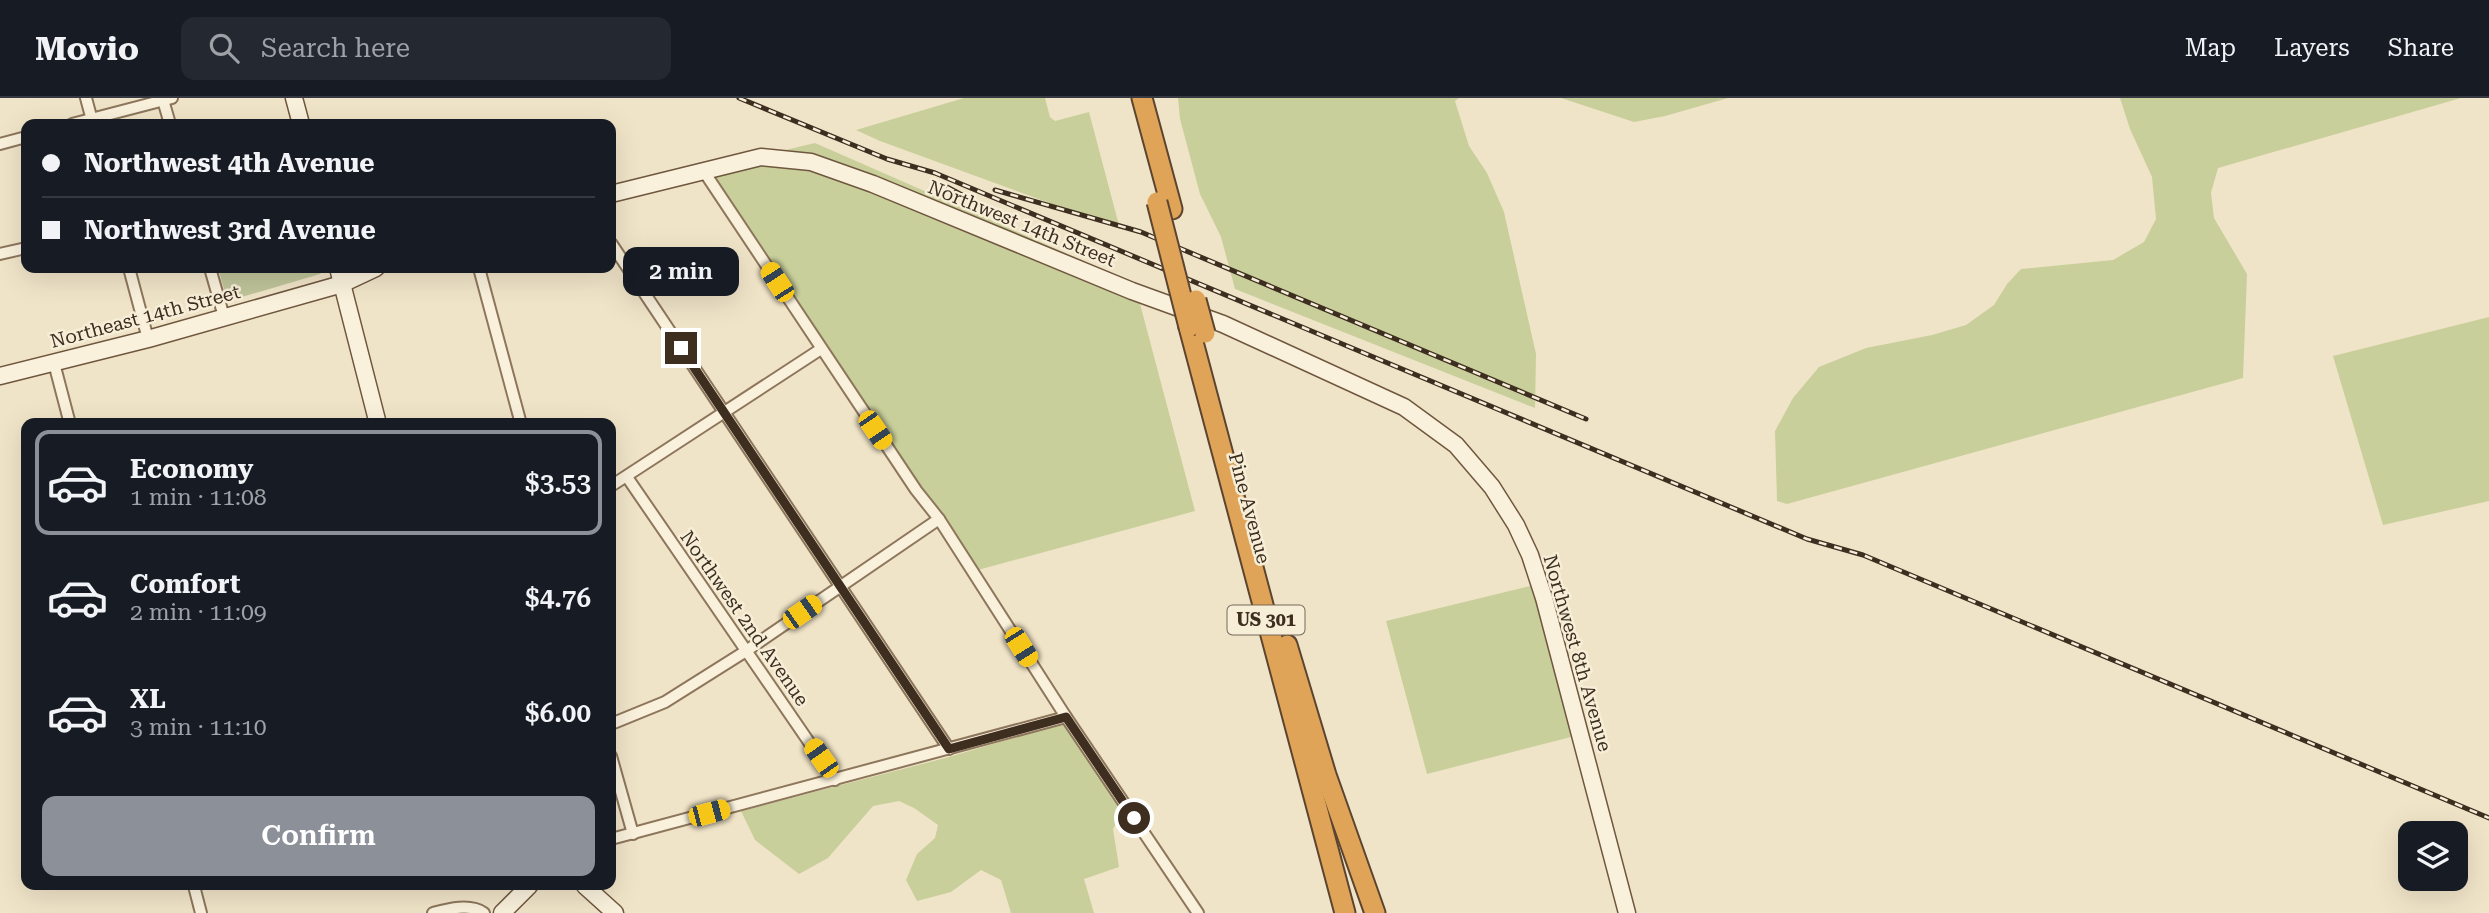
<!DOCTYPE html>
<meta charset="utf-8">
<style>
body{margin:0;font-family:"Roboto Serif",serif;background:#242831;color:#f1f3f6;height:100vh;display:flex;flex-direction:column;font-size:26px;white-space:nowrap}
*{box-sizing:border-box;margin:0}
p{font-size:23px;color:#9ea1a6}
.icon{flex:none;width:38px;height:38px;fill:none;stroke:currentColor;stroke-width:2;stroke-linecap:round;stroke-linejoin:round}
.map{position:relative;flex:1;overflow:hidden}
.side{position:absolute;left:21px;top:320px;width:595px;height:472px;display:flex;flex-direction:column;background:#171b24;border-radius:14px;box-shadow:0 7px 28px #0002}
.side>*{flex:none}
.hud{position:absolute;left:21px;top:21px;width:595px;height:154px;border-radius:14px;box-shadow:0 7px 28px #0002;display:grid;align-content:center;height:154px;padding:0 21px;background:#171b24}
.controls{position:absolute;left:2398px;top:723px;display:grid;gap:14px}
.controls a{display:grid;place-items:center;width:70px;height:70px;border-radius:14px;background:#171b24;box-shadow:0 7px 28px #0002;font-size:35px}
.end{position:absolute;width:32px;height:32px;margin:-16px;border:9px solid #3d2e20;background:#fff;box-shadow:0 0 0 4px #fff}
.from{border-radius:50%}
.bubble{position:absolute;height:49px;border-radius:14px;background:#171b24;box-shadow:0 7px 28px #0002;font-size:23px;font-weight:600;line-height:49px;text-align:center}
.car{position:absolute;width:21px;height:42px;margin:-21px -10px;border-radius:9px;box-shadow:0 0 5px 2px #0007;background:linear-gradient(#f5c518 24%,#345 0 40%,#f5c518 0 76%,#345 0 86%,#f5c518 0)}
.hud b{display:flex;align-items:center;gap:24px;height:66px;font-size:26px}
.hud b+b{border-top:2px solid #363941}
.hud i{width:18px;height:18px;background:#f1f3f6}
ul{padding:12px 0 0;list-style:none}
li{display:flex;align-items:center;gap:21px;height:105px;margin:0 14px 10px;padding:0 7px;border:4px solid transparent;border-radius:14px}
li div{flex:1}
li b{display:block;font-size:26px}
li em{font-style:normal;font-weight:600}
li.current{border-color:#8c9099}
li>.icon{width:63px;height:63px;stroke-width:1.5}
.button{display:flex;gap:14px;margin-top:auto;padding:14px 21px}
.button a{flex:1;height:80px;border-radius:14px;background:#8c9099;color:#fff;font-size:28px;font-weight:600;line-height:80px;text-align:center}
header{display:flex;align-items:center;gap:42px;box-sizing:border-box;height:98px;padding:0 35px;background:#171b24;border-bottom:2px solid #363941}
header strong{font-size:33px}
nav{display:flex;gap:38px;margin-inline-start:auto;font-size:24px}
.search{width:490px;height:63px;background:#242831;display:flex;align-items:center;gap:18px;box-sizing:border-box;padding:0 24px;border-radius:14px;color:#9ea1a6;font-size:26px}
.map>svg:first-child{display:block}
.green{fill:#c9cf9b}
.cemetery{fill:#bfc49a}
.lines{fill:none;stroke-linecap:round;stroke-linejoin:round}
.street-casing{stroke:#8d765c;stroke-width:14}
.secondary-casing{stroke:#6f573f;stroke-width:19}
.highway-casing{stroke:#5b4430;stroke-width:23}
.street{stroke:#faf1dc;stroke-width:10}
.secondary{stroke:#faf1dc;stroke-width:16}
.highway{stroke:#e0a458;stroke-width:19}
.rail-casing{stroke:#3d2e20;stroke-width:5}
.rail{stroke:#f7eed8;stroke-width:2.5;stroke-dasharray:8;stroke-linecap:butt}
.highway-bridge-casing{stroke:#5b4430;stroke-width:23;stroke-linecap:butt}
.highway-bridge{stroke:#e0a458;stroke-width:19}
.route{stroke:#3d2e20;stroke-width:9}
.labels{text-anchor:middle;stroke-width:5;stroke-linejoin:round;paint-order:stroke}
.shield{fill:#f7eed8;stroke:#756857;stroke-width:2}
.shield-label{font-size:18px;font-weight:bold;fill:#3d2e20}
.street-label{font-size:19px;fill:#3d2e20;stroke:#f7eed8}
</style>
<header>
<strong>Movio</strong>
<div class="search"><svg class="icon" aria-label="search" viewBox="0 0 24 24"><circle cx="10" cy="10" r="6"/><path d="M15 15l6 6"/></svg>Search here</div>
<nav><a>Map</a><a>Layers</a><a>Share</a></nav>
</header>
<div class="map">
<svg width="2489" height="815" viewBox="0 0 2489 815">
<rect width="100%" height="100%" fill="#f0e4c8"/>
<!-- green -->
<g class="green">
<path d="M964,0H1045L1050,19L1055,23L1089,14L1120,131L880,43L856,32Z"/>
<path d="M1178,0H1459L1455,3L1469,48L1487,75L1504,114L1536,256L1535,310L1235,191L1221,139L1200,96L1180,21Z"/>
<path d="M1561,0H1728L1665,18L1634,24Z"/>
<path d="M2120,0H2461L2218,70L2211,95L2214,120L2247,176L2243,280L1787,406L1777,403L1775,333L1793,300L1819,269L1866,250L1932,237L1966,227L1994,207L2007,186L2021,171L2113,162L2144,144L2156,121L2152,79L2130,31Z"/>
<path d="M815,45L1134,185L1135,188L777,54Z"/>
<path d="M762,65L811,69L1139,202L1195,413L978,472L940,414L920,389L713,76Z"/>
<path d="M2489,219V403L2383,427L2333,258Z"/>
<path d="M1534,487L1575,638L1427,676L1386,523Z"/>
<path d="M1064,625L1123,714L1113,731L1119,769L1084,781L1094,815H1011L1001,782L981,772L951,794L917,803L906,782L917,756L935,740L938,727L914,710L899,703L873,708L828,760L799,776L755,742L741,713L949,659Z"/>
</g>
<!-- cemetery -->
<path class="cemetery" d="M218,170H322L323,172L320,176L235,201L226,198Z"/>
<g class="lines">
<!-- street casing -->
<g class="street-casing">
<g id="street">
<path d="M86,0L93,26"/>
<path d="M163,2L170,26"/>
<path d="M72,26L172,0"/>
<path d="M0,46L26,39"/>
<path d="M703,72L916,392L939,421L1066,619L1198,815"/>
<path d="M611,145L949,651"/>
<path d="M0,156L26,150"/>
<path d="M129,170L148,241"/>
<path d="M210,170L224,219"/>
<path d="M479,170L521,326"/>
<path d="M54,265L70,326"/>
<path d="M627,379L835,682"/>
<path d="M611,388L821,251"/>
<path d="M611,626L665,604L746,553L939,421"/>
<path d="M611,658L633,736"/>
<path d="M611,741L1066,619"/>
<path d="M194,788L201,815"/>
<path d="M433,815C448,811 470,805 484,815"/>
</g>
</g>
<!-- secondary casing -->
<g class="secondary-casing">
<g id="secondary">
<path d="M294,0L301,26"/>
<path d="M611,96L761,59L811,64L873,86L1132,193L1223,226L1404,309L1456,347L1492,389L1516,427L1530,457L1544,500L1627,815"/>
<path d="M338,170L378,326"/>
<path d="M0,278L148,241L342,186L376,170"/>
<path d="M585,788L615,815"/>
<path d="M502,815L529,788"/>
</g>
</g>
<!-- highway casing -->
<g class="highway-casing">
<g id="highway">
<path d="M1142,0L1172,111"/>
<path d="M1189,229L1345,815"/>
<path d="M1287,547L1326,677L1375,815"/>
</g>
</g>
<!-- street -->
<use href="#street" class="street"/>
<!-- secondary -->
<use href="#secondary" class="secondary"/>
<!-- highway -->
<use href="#highway" class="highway"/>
<!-- rail casing -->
<g class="rail-casing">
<g id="rail">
<path d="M739,0L887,61L935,75L1807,441L1863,457L2489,720"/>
<path d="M947,89L990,112"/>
<path d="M995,92L1141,134L1586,321"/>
</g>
</g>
<!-- rail -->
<use href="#rail" class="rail"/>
<!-- highway-bridge casing -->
<g class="highway-bridge-casing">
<g id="highway-bridge">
<path d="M1157,104L1189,229"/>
<path d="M1196,202L1205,235"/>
</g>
</g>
<!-- highway-bridge -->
<use href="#highway-bridge" class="highway-bridge"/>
</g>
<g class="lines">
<!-- route -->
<path class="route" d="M681,250L949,651L1066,619L1134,720"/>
</g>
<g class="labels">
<!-- shield labels -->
<rect class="shield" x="1227.5" y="507.5" width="77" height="29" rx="5"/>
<g class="shield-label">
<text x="1266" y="528">US 301</text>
</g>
<!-- street labels -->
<g class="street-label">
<text transform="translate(1022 125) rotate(22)" y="7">Northwest 14th Street</text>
<text transform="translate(145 218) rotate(-15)" y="7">Northeast 14th Street</text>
<text transform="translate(1250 410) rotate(75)" y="7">Pine Avenue</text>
<text transform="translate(745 520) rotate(55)" y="7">Northwest 2nd Avenue</text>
<text transform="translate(1578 555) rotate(74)" y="7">Northwest 8th Avenue</text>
</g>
</g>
</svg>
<div class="controls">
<a><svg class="icon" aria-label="layers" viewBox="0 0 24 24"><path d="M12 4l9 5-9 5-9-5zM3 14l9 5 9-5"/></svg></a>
</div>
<i class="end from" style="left:1134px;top:720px"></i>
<i class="end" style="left:681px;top:250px"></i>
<div class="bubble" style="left:623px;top:149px;width:116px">2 min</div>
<i class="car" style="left:777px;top:184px;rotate:327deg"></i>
<i class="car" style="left:875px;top:332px;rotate:146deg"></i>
<i class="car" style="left:802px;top:514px;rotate:55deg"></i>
<i class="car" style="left:1021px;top:549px;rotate:148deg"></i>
<i class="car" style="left:821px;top:660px;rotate:325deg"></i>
<i class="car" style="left:709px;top:715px;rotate:75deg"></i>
<div class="hud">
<b><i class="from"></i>Northwest 4th Avenue</b>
<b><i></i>Northwest 3rd Avenue</b>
</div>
<section class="side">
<ul>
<li class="current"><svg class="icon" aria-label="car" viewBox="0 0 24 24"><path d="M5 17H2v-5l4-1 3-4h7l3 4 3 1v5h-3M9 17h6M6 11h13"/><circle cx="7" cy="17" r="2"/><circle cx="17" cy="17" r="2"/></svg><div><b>Economy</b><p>1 min · 11:08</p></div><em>$3.53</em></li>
<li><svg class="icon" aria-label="car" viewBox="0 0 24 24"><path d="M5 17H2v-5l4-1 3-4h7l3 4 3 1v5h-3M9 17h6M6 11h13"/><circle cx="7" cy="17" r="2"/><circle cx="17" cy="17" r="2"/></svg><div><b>Comfort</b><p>2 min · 11:09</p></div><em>$4.76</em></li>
<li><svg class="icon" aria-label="car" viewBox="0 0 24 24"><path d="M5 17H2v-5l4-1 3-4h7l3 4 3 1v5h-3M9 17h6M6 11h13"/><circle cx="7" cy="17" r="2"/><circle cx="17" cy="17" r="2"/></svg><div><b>XL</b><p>3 min · 11:10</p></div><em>$6.00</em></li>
</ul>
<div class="button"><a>Confirm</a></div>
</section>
</div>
